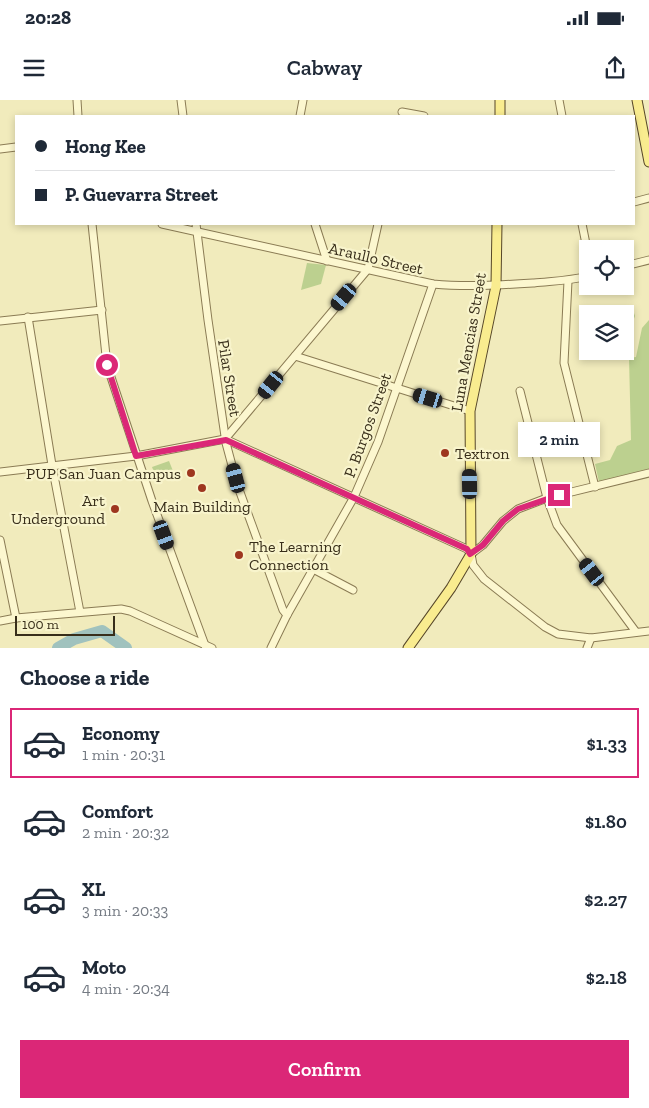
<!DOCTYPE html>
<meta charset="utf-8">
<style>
body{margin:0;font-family:"Zilla Slab",serif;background:#f6f6f7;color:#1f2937;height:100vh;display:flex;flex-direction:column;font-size:19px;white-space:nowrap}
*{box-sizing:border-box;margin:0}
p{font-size:16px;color:#747a83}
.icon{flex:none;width:28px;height:28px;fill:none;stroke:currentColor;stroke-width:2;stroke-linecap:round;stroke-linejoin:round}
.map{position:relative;height:548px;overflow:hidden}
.panel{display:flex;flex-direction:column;background:#fff;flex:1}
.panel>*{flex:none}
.guide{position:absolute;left:15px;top:15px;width:620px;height:110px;border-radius:0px;box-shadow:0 2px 8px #0003;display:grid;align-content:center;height:110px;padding:0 20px;background:#fff}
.tools{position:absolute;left:579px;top:140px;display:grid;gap:10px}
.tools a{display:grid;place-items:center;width:55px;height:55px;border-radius:0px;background:#fff;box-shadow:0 2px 8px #0003;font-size:25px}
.scale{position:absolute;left:15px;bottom:12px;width:100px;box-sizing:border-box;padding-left:5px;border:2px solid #382e1a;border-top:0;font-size:14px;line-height:18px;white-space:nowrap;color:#382e1a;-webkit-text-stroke:4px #f8f4cc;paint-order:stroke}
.end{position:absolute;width:22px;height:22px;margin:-11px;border:6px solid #db2777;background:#fff;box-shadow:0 0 0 2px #fff}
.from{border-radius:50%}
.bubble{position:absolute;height:35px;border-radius:0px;background:#fff;box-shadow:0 2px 8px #0003;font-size:16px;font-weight:600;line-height:35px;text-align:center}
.car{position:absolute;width:15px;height:30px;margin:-15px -8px;border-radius:6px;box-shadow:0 0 4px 1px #0007;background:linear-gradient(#222 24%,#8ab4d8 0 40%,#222 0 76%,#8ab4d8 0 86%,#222 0)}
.guide b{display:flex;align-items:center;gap:18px;height:48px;font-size:19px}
.guide b+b{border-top:1px solid #e0e1e3}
.guide i{width:12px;height:12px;background:#1f2937}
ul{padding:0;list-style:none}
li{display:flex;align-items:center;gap:15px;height:70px;margin:0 10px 8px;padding:0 10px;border:2px solid transparent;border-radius:0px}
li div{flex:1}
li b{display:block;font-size:19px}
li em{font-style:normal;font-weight:600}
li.selected{border-color:#db2777}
li>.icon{width:45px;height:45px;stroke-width:1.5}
h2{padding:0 20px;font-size:22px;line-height:60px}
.button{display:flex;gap:10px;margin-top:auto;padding:10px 20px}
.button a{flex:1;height:58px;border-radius:0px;background:#db2777;color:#fff;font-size:20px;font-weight:600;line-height:58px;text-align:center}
.status{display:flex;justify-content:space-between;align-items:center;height:35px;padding:0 25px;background:#fff;direction:ltr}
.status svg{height:14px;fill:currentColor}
header{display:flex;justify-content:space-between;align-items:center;height:65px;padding:0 20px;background:#fff;font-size:22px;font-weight:600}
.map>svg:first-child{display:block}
.green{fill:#bcd08f}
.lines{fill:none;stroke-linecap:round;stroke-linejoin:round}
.river{stroke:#a0c2be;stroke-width:12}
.minor-casing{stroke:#8a7b54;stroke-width:9}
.major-casing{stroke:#574729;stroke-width:11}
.minor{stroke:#fcf7cf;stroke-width:7}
.major{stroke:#f9ec8f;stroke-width:9}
.route{stroke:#db2777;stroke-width:6}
.poi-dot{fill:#9e361f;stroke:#f8f4cc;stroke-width:2}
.labels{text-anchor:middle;stroke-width:4.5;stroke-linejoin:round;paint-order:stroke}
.street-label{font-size:16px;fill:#382e1a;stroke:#f8f4cc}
.poi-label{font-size:16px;fill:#382e1a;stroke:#f8f4cc;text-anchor:start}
</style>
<div class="status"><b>20:28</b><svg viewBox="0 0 49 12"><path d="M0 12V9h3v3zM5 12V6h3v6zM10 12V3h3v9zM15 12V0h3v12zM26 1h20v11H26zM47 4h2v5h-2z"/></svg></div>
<header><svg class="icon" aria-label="menu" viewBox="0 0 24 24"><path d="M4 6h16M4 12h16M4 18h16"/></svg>Cabway<svg class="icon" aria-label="share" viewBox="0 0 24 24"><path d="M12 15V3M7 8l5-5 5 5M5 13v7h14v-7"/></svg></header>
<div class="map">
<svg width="649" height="548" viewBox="0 0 649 548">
<rect width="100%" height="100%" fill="#f1ebbc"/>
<!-- green -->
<g class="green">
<path d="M307,163L326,165L321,184L301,190Z"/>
<path d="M633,210L635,216L625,243V214H617Z"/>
<path d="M649,220V369L599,382L595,364L610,360L617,346L631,340L629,258L636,257L642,228Z"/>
<path d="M169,361L173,371L156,377L152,367Z"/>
</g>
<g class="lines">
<!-- river -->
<path class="river" d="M58,548L74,539L102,531L126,548"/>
<!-- minor casing -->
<g class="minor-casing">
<g id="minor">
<path d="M77,0L78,16"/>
<path d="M181,0L183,16"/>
<path d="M559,0L562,16"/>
<path d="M402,12L424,16"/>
<path d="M300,16L303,0"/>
<path d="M0,49L16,47"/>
<path d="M634,102L649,98"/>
<path d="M92,124L107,265L152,401L206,548"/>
<path d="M162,124L433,184C467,187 500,185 534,183C552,181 569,181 588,176"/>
<path d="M196,124L208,220L226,343L237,384L283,510L287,515"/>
<path d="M315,124L327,161"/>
<path d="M582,124L588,154"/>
<path d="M625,166L649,160"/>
<path d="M568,181L564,263L595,387"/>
<path d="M28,217L52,365L80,512"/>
<path d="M0,221L102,210"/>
<path d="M295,256L470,311"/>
<path d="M520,291L547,398L557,425L636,532"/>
<path d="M225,339L368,169L378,124"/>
<path d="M0,372L136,356L225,339L467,449L471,454L473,465L484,479L545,527L558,534L591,538L649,531"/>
<path d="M0,440L16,518"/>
<path d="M471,454L483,445L503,421L518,409L547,398L649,373"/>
<path d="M313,469L353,490"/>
<path d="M0,521L16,518L121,509L130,511L212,548"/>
<path d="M271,548L287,515L354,397L378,342L433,184"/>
<path d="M587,548L591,538"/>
</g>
</g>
<!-- major casing -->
<g class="major-casing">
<g id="major">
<path d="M637,0L649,62"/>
<path d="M500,16V0"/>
<path d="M408,548L451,488L471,454L470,311L496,186L497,124"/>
</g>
</g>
<!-- minor -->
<use href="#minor" class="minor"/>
<!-- major -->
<use href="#major" class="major"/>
</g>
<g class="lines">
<!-- route -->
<path class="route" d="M107,265L136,356L226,340L467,449L470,454L483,445L503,421L518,409L559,395"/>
</g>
<!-- markers -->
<g class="poi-dot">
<circle cx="445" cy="353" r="5"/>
<circle cx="191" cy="373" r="5"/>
<circle cx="202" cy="388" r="5"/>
<circle cx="115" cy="409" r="5"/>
<circle cx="239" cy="455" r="5"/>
</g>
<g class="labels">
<!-- street labels -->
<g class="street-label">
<text transform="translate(376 158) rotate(13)" y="6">Araullo Street</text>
<text transform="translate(468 242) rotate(-80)" y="6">Luna Mencias Street</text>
<text transform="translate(230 278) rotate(81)" y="6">Pilar Street</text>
<text transform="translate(367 325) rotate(-70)" y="6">P. Burgos Street</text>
</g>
<!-- poi labels -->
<g class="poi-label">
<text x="455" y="359">Textron</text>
<text x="181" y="379" text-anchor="end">PUP San Juan Campus</text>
<text x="105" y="406" text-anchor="end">Art<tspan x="105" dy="18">Underground</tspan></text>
<text x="202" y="412" text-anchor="middle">Main Building</text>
<text x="249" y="452">The Learning<tspan x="249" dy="18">Connection</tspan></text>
</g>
</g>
</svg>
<div class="tools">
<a><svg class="icon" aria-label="locate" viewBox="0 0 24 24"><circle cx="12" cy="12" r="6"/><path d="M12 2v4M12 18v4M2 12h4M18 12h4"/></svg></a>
<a><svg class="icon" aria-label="layers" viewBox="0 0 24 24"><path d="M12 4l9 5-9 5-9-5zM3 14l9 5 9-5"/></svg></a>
</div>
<div class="scale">100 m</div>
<i class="end from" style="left:107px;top:265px"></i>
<i class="end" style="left:559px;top:395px"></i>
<div class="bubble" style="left:518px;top:322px;width:82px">2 min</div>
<i class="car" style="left:344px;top:197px;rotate:220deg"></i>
<i class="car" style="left:271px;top:285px;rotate:219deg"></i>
<i class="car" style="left:428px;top:298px;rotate:287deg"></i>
<i class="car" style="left:236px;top:378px;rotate:345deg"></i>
<i class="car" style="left:470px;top:384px;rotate:359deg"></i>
<i class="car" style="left:164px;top:435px;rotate:160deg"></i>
<i class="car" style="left:592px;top:472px;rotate:323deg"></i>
<div class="guide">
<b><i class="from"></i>Hong Kee</b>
<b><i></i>P. Guevarra Street</b>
</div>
</div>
<section class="panel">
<h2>Choose a ride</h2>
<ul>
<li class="selected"><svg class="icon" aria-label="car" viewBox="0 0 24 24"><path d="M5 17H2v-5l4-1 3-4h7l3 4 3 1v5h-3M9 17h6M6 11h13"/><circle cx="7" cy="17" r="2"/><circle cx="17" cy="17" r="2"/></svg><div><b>Economy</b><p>1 min · 20:31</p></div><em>$1.33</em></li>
<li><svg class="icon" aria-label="car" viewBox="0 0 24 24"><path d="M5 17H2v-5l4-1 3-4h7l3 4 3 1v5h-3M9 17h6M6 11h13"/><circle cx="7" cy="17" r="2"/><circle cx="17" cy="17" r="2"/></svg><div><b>Comfort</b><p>2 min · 20:32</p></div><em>$1.80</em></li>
<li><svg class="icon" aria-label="car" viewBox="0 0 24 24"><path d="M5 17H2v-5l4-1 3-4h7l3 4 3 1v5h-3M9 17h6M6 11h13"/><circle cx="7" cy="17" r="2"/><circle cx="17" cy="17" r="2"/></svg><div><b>XL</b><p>3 min · 20:33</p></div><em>$2.27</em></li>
<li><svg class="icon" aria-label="car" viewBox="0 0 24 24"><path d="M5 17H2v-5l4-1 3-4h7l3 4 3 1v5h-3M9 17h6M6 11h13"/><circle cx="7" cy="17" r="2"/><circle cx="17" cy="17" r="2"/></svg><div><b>Moto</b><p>4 min · 20:34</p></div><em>$2.18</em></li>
</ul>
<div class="button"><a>Confirm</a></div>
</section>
